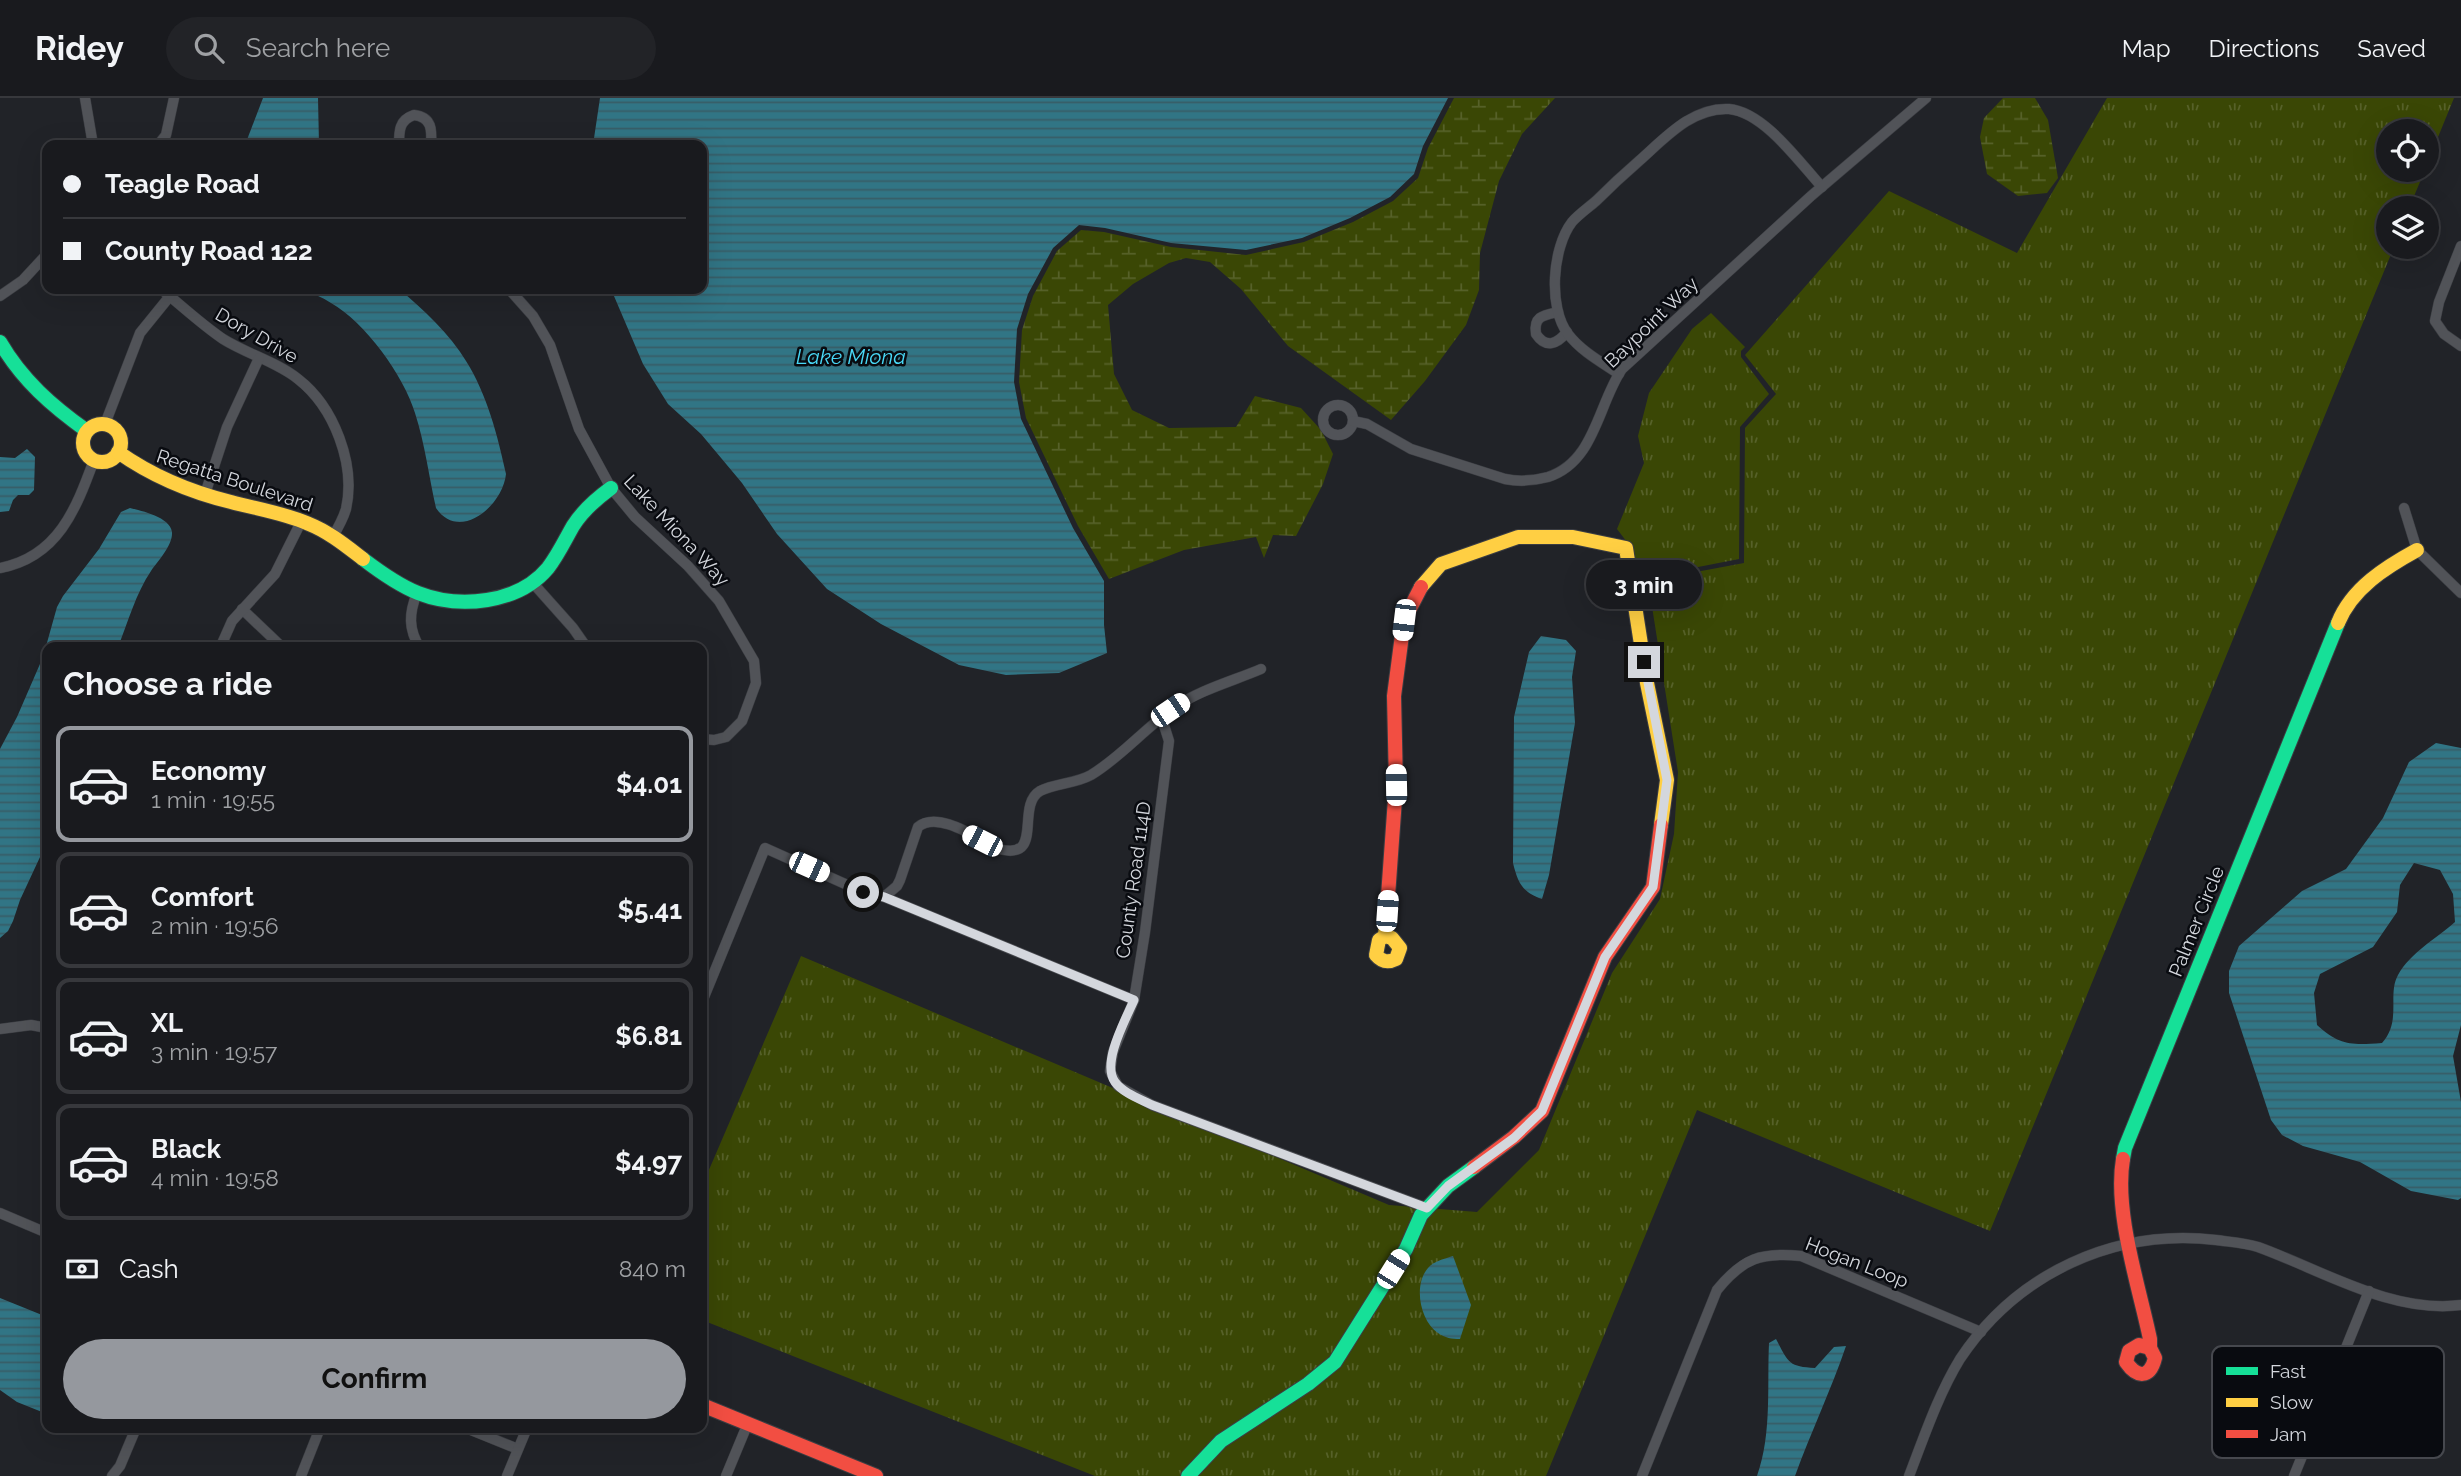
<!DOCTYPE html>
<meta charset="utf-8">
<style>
body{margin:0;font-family:Raleway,sans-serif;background:#222327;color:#f1f3f6;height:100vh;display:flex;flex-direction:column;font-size:26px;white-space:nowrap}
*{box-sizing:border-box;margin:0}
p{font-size:23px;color:#9fa1a4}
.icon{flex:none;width:38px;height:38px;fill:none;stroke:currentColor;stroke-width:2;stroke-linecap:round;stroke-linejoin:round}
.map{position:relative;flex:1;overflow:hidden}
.sheet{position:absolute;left:42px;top:544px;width:665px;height:791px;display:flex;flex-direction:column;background:#191a1e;border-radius:14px;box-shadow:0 7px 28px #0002,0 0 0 2px #37383c}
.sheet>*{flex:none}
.banner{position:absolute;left:42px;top:42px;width:665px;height:154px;border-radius:14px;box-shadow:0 7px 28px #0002,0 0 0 2px #37383c;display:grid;align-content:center;height:154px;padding:0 21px;background:#191a1e}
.fabs{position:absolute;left:2376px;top:21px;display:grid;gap:14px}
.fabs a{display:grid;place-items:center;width:63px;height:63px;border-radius:50%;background:#191a1e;box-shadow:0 7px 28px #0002,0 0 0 2px #37383c;font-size:35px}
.end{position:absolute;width:32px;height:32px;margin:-16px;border:9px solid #d4d7dd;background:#111;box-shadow:0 0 0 4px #111}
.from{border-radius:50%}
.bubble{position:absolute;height:49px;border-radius:24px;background:#191a1e;box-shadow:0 7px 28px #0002,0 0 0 2px #37383c;font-size:23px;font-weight:700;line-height:49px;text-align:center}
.car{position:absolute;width:21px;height:42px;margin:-21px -10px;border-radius:9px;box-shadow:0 0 5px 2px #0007;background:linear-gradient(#fff 24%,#345 0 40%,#fff 0 76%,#345 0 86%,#fff 0)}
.banner b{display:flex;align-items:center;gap:24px;height:66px;font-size:26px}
.banner b+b{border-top:2px solid #37383c}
.banner i{width:18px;height:18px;background:#f1f3f6}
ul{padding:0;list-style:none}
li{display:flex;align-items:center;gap:21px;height:116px;margin:0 14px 10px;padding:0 7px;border:4px solid #37383c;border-radius:14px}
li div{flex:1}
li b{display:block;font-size:26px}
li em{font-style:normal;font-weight:700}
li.active{border-color:#95989e}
li>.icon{width:63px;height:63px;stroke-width:1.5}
h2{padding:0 21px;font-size:32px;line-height:84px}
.pay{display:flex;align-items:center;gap:18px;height:77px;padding:0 21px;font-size:26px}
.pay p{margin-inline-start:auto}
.cta{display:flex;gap:14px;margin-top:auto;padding:14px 21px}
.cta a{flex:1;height:80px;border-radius:42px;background:#95989e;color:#111;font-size:28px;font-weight:700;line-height:80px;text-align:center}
header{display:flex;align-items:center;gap:42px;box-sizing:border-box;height:98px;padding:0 35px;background:#191a1e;border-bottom:2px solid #37383c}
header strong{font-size:33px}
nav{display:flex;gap:38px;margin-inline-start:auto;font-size:24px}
.search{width:490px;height:63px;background:#222327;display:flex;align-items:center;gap:18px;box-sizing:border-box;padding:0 24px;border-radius:38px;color:#9fa1a4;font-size:26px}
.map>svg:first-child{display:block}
.grass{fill:url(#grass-tufts)}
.wetland{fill:url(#wetland-marsh)}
.water{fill:url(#water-rules);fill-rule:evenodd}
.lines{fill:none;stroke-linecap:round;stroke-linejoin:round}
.street-casing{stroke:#3b3d42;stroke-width:11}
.fast-casing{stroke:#3b3d42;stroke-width:16}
.slow-casing{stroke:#3b3d42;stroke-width:16}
.jam-casing{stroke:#3b3d42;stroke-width:16}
.street{stroke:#515358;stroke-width:10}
.fast{stroke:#16e098;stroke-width:14}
.slow{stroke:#ffcf43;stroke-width:14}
.jam{stroke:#f24e42;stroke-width:14}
.route{stroke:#d4d7dd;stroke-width:9}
.labels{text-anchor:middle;stroke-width:5;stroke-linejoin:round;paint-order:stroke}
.street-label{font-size:19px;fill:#d4d7dd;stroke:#090b10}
.water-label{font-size:21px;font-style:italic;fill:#49d9f7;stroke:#090b10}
.key{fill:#090b10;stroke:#46484e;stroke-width:2}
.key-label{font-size:19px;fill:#d4d7dd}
</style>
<header>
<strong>Ridey</strong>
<div class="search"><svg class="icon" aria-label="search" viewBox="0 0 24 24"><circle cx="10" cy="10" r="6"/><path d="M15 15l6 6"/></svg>Search here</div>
<nav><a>Map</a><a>Directions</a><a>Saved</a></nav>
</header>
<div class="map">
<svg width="2461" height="1378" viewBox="0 0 2461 1378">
<defs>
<pattern id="grass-tufts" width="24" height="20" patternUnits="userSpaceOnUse" patternTransform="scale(1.75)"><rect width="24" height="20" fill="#3a4705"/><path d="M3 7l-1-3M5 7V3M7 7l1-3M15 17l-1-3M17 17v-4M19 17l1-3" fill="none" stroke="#566129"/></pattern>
<pattern id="wetland-marsh" width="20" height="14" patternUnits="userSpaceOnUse" patternTransform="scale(1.75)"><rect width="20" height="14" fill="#3a4705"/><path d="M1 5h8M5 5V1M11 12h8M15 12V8" fill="none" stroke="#566129"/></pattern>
<pattern id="water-rules" width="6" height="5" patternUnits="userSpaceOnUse" patternTransform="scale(1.75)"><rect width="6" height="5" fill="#317585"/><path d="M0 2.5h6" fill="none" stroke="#385d67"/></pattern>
</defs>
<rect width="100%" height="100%" fill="#212328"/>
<!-- grass -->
<g class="grass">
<path d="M2107,0H2454L2427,66V33H2389V72H2425L2409,110H2389V149H2394L1990,1133L1697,1012L1546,1378H1095L702,1222V1088L801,858L1389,1107L1477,1114L1539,1052L1612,875L1660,801L1674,736L1678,674L1648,483L1744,465L1745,330L1776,296L1745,257L1889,93L2017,155Z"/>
<path d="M1711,215L1745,249L1741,253V259L1769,296L1740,329L1739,461L1647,479L1644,483L1636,484L1630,448L1617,431L1644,365L1638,338L1649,295L1692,231Z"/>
</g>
<!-- wetland -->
<g class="wetland">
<path d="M1454,0H1555L1522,36L1499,83L1480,155L1479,192L1466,227L1425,283L1391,322L1288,248L1241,191L1210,164L1186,160L1169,165L1133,186L1108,207L1114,276L1132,312L1169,330L1236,329L1255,298L1301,310L1321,332L1333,356L1323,386L1296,438L1273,437L1264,460L1256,439L1184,452L1109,481L1078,428L1026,320L1019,284L1022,232L1033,198L1057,153L1081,132L1104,134L1171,149L1246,157L1304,144L1353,124L1393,103L1418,80L1428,50Z"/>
<path d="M2003,0H2035L2048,22L2058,80L2047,95L2018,98L1987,76L1980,39L1984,20Z"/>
</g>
<!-- water -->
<g class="water">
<path d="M263,0H318L319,47H245Z"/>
<path d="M600,0H1448L1423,48L1414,76L1390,99L1350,120L1302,140L1246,152L1171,145L1105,130L1079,127L1053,150L1028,196L1017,231L1014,284L1021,321L1073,430L1104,483V527L1107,555L1059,575L1006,577L959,567L881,526L827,491L777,436L742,385L701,336L668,306L643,266L611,191H702V47H593Z"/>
<path d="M302,191H399C423,211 450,236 466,263C487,296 498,339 506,376C503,407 460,445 436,410C429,379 425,346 415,315C404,278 365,224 331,205C322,199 311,195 302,191Z"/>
<path d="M27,351L35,359L34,392L29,397H18L13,402L9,413L0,414V359L15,360Z"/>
<path d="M130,410C142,413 170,419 172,434C173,447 158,463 151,473C136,495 128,524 118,549L47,550V744L20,802L13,823L8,833L0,840V651L17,619L43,559L57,509L63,498L99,451L121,414Z"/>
<path d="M1541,538L1566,542L1576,553L1572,579L1575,625L1549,777L1542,801C1522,794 1518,785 1513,765L1514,619L1529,554Z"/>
<path d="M2436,645L2461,650V927L2453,958L2461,1004V1100L2458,1102L2411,1093L2360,1064L2303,1048L2282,1037L2271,1022L2229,895V873L2239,848L2302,793L2346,771L2383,720L2409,664ZM2414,765L2440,772L2453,796L2455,824C2437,840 2410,855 2398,877C2387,897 2402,923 2382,945C2352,947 2340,948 2317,927L2314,895L2320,876L2373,849L2397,814L2400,787Z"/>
<path d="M1453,1158L1471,1207L1460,1241C1452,1241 1445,1240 1438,1235C1420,1223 1413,1187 1428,1170C1434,1163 1444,1161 1453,1158Z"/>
<path d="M0,1200L47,1219V1316L17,1304L0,1292Z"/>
<path d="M1776,1241C1788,1264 1788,1269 1815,1270L1834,1249L1846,1248C1831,1292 1811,1334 1795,1378H1757C1772,1336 1767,1289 1769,1245Z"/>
</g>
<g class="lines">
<!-- street casing -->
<g class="street-casing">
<g id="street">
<path d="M85,0L93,47"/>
<path d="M158,47L166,37L174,0"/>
<path d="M399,47C399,33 399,22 414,17C432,19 432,32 431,47"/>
<path d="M2461,148L2439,204L2435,223L2444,236L2461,248"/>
<path d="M161,191C182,208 201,226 223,241C247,256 277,264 298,281C334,309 356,366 346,411C343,421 338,430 332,440"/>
<path d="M509,191L533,218L550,247L579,331L611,390L635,419L688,468L719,503L754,563L756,585L742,623L726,639L714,642L702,641"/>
<path d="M0,198L23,182L47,156"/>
<path d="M1558,214C1544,217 1533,218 1536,236C1546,251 1557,246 1567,234"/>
<path d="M1619,276C1601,264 1581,253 1568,236C1548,210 1552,150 1572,124C1579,116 1588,110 1596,103C1610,89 1624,76 1639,63C1665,40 1692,9 1729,11C1764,14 1800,65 1822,89"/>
<circle cx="1338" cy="322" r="15"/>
<path d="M1353,323L1367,326L1411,351L1505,381C1520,384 1533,383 1548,379C1595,364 1598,306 1622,271L1811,98L1926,0"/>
<path d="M105,326L140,235L170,198"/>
<path d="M205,396L227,329L259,260"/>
<path d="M2404,410L2417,452L2461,495"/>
<path d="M0,470C58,459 76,411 94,362"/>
<path d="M532,484L573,530L587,550"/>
<path d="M417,495C409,515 408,531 420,550"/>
<path d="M242,511L283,550"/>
<path d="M220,550L232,523L275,476L302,422"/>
<path d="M1162,621L1169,643L1145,834L1134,902L1113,954L1110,973L1118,988L1152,1007L1427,1110"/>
<path d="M884,799L897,788L900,782L918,729C938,712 978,741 999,751C1045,763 1015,708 1040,693C1055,685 1075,686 1091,677C1121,659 1145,630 1174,610C1199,592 1233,583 1261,571"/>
<path d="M702,904L765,750L863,794L884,799L1134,902"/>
<path d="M0,931L31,927L47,930"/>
<path d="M0,1115L47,1135"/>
<path d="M466,1330L518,1351"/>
<path d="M112,1378L120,1368L136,1330"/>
<path d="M301,1378L320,1330"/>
<path d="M507,1378L527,1330"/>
<path d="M726,1378L748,1325"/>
<path d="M1642,1378L1717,1192C1743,1160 1761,1154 1801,1158L1981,1234"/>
<path d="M1909,1378C1924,1339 1938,1297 1960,1261C2017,1175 2115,1130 2216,1142C2230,1144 2245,1145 2258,1149C2322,1172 2392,1216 2461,1207"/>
<path d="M2294,1378L2369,1193"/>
</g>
</g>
<!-- fast casing -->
<g class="fast-casing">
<g id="fast">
<path d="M0,244C22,282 52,308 87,333"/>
<path d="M363,461C380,474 398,487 418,495C459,511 518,506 548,470C558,457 565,442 573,428C583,412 596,401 611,390"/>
<path d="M2123,1061L2125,1050L2338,525"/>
<path d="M1188,1378L1221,1343L1308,1286L1335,1264L1406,1151L1421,1117L1448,1088L1474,1069"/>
</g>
</g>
<!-- slow casing -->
<g class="slow-casing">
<g id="slow">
<circle cx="102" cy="345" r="19"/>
<path d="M118,354C152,378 190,394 231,404C257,411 284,415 309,426C329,434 346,448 363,461"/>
<path d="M1421,489L1441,466L1518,439H1573L1626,450L1647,585L1667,682L1661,727"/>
<path d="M2338,525C2352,490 2386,469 2417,452"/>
<path d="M1385,838L1392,840L1400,850L1396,861C1388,865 1382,864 1376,857L1379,842L1385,838L1387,812"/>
</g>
</g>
<!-- jam casing -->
<g class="jam-casing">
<g id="jam">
<path d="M1387,812L1396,687L1394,598L1404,522L1421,489"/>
<path d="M2123,1061C2114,1114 2139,1188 2150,1241V1250L2155,1260C2150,1281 2137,1280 2126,1264L2129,1253L2139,1247L2150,1250"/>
<path d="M1474,1069L1514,1039L1542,1013L1605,859L1653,789L1661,727"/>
<path d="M702,1307L876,1378"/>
</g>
</g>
<!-- street -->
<use href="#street" class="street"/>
<!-- fast -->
<use href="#fast" class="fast"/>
<!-- slow -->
<use href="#slow" class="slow"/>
<!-- jam -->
<use href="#jam" class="jam"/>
</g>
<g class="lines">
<!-- route -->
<path class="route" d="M863,794L884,799L1134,902C1126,921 1101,965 1115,984C1123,995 1140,1001 1152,1007L1427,1110L1448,1088L1514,1040L1542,1013L1605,859L1653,789L1667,682L1644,564"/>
</g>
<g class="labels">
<!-- street labels -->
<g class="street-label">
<text transform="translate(1651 224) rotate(-44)" y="7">Baypoint Way</text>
<text transform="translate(257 237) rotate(30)" y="7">Dory Drive</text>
<text transform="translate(235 382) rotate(18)" y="7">Regatta Boulevard</text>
<text transform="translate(677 432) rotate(47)" y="7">Lake Miona Way</text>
<text transform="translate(1133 782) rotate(-82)" y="7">County Road 114D</text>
<text transform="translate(2196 823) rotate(-68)" y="7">Palmer Circle</text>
<text transform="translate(1857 1164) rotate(21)" y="7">Hogan Loop</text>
</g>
<!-- water labels -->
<g class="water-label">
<text x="851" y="266">Lake Miona</text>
</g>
</g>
<!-- legend -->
<rect x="2212" y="1248" width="232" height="112" rx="10" class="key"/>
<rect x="2226" y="1269" width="32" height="8" fill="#16e098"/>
<rect x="2226" y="1300" width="32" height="9" fill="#ffcf43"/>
<rect x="2226" y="1332" width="32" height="8" fill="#f24e42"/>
<g class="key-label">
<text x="2270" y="1280">Fast</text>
<text x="2270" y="1311">Slow</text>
<text x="2270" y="1343">Jam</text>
</g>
</svg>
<div class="fabs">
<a><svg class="icon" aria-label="locate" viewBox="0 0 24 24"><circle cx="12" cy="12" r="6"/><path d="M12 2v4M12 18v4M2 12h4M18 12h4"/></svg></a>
<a><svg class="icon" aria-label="layers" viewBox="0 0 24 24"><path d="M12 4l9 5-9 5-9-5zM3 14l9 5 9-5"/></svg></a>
</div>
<i class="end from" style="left:863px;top:794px"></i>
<i class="end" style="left:1644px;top:564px"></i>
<div class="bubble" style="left:1586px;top:462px;width:116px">3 min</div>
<i class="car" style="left:1404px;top:522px;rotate:187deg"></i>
<i class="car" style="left:1170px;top:612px;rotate:56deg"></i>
<i class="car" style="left:1396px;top:687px;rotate:359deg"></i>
<i class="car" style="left:982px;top:743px;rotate:297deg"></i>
<i class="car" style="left:809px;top:769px;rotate:114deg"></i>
<i class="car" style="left:1387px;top:813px;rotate:4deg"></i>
<i class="car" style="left:1393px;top:1171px;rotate:32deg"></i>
<div class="banner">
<b><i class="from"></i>Teagle Road</b>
<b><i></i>County Road 122</b>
</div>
<section class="sheet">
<h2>Choose a ride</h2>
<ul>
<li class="active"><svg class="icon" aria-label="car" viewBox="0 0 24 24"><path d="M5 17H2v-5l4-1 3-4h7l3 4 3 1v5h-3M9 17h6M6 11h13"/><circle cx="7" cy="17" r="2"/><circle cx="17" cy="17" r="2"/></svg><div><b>Economy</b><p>1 min · 19:55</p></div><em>$4.01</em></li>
<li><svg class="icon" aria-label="car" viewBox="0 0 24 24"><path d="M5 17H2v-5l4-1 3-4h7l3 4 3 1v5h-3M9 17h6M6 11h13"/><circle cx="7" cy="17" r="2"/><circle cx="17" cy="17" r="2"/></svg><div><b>Comfort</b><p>2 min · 19:56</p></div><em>$5.41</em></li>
<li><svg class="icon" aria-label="car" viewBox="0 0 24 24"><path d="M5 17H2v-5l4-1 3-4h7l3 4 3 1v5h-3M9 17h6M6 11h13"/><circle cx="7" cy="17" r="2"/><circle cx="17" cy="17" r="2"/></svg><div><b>XL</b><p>3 min · 19:57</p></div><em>$6.81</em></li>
<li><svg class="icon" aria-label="car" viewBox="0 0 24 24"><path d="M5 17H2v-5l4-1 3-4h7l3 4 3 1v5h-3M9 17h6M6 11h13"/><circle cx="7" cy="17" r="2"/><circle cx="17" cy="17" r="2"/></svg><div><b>Black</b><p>4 min · 19:58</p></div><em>$4.97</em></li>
</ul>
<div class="pay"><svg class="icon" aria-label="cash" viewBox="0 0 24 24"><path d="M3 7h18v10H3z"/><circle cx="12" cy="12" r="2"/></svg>Cash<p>840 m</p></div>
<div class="cta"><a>Confirm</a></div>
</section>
</div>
